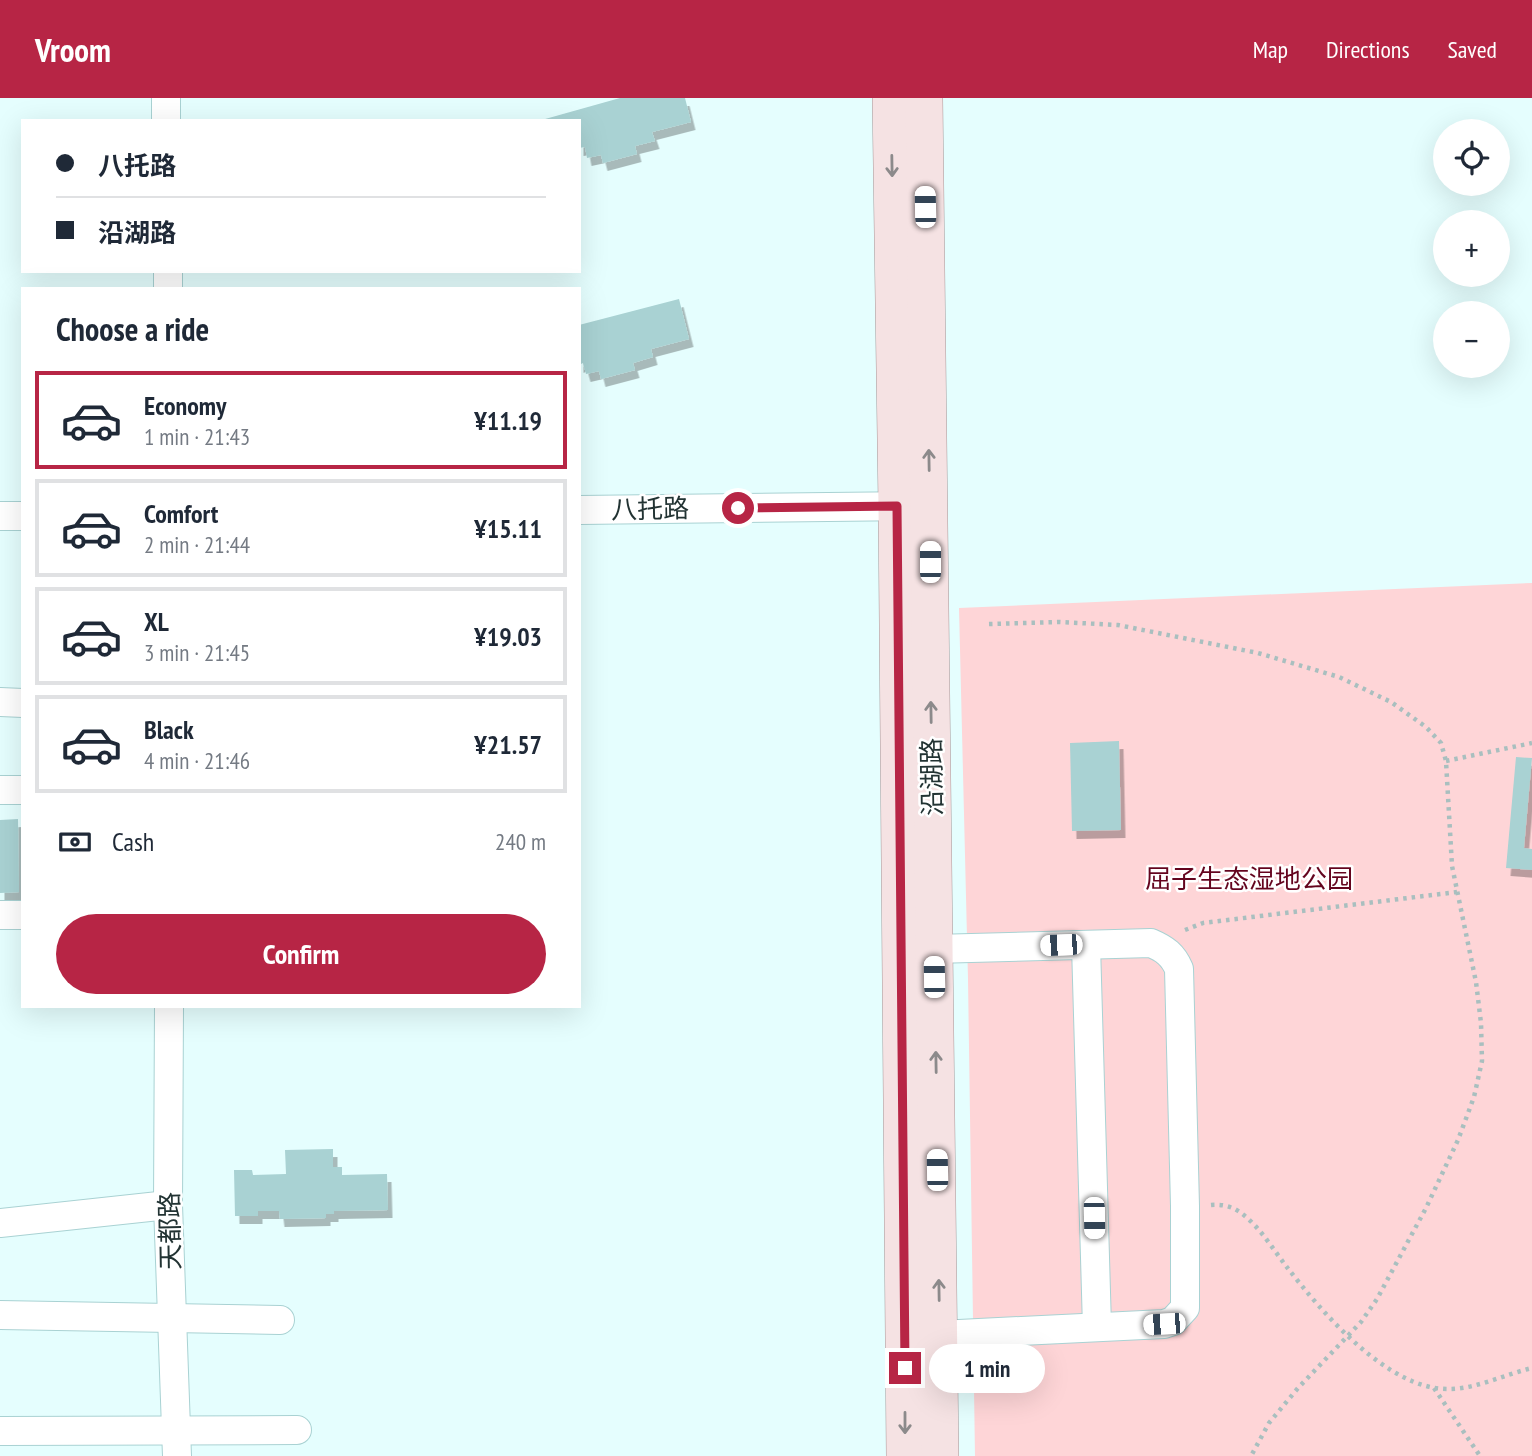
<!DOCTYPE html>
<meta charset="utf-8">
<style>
body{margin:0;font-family:"PT Sans Narrow","Noto Sans SC",sans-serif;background:#f2f2f3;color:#1f2937;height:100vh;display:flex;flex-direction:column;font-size:26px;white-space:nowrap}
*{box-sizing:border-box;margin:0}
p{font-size:23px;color:#747a83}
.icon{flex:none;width:38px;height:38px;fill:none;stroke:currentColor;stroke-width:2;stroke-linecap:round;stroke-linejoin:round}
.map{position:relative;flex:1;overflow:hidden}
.panel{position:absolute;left:21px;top:189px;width:560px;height:721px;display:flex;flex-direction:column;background:#fff;border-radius:0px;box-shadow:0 7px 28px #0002}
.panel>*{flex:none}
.banner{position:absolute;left:21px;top:21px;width:560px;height:154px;border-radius:0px;box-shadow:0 7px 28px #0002;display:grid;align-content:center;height:154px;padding:0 35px;background:#fff}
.fabs{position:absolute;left:1433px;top:21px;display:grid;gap:14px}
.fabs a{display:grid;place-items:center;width:77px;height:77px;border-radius:50%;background:#fff;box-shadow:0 7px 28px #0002;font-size:35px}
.end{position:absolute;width:32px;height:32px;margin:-16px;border:9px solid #b72545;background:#fff;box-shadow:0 0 0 4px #fff}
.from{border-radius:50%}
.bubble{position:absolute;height:49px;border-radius:24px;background:#fff;box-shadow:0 7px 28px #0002;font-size:23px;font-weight:700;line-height:49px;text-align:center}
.car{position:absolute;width:21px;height:42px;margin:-21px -10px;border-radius:9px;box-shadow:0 0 5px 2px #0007;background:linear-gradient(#fff 24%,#345 0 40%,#fff 0 76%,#345 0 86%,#fff 0)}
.banner b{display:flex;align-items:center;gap:24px;height:66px;font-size:26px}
.banner b+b{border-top:2px solid #e0e1e3}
.banner i{width:18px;height:18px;background:#1f2937}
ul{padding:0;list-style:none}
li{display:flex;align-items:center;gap:21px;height:98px;margin:0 14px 10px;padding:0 21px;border:4px solid #e0e1e3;border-radius:0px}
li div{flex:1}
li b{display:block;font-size:26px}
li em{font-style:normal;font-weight:700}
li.current{border-color:#b72545}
li>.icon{width:63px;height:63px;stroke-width:1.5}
h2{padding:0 35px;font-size:32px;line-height:84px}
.pay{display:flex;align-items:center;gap:18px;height:77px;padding:0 35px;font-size:26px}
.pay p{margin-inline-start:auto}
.cta{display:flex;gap:14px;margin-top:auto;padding:14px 35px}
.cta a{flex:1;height:80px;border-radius:42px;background:#b72545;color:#fff;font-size:28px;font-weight:700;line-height:80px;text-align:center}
header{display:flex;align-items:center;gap:42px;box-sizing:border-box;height:98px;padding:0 35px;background:#b72545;color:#fff}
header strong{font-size:33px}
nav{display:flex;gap:38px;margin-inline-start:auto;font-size:24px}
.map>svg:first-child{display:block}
.green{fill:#fed5d7}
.building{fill:#a9d2d3;filter:url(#shadow)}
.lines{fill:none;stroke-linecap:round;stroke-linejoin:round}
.minor-casing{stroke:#a9d2d3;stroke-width:30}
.major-casing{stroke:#a79899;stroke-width:38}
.path{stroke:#a9bfbf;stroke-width:4.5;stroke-dasharray:3.5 5;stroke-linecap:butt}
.minor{stroke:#fff;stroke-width:28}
.major{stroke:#f5e2e3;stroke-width:37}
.oneway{stroke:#8c8a8b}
.route{stroke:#b72545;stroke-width:9}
.labels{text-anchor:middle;stroke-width:5;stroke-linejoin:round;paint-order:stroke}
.street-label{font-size:26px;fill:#233;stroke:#fff}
.park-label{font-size:26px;fill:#64041e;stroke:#fff}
</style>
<header>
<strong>Vroom</strong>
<nav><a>Map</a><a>Directions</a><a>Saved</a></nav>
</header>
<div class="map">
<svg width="1532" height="1358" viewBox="0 0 1532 1358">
<defs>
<filter id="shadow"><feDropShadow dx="4.5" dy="8" stdDeviation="0" flood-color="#0004"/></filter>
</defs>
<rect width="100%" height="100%" fill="#e5fefe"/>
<!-- green -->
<path class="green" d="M1532,485V1358H975L968,881L959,510Z"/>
<!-- building -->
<g class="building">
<path d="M620,0H685L691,24L652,34L655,43L635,48L637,56L603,65L601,57L587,60L585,49L579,50V23H538Z"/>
<path d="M679,201L689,241L651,251L653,259L633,265L635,272L601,281L599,273L586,276L583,265L579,267V227Z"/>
<path d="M1119,643L1121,732L1072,733L1070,645Z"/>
<path d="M1516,659L1532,660L1524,750L1532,751V772L1506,770Z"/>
<path d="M18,721L19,794L0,795V722Z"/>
<path d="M333,1051V1069H342V1077L387,1076L388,1112L334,1113V1116H326V1120L280,1121L279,1113H258V1118H235L234,1072H252L253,1077L286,1076L285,1052Z"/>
</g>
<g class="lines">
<!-- minor casing -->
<g class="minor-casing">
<g id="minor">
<path d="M166,0V23"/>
<path d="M168,173V191"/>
<path d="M579,412L916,408"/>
<path d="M0,418H23"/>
<path d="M0,604L23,605"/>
<path d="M0,692H23"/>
<path d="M0,817H23"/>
<path d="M1086,847L1097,1229"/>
<path d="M934,851L1151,845C1165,851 1173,857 1179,871L1185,1108V1210L1173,1223L1164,1226L939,1237"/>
<path d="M169,908L168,1107L177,1358"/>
<path d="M0,1125L168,1107"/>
<path d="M0,1217L280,1222"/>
<path d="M0,1333L297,1332"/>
</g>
</g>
<!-- major casing -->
<g class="major-casing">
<g id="major">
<path d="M891,0L897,408L905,1358"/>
<path d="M924,0L940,1358"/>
</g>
</g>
<!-- path -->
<g class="path">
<path d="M989,526L1059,524L1118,527L1258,555L1339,579L1391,604L1426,629L1441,645L1446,663L1452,768L1476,884L1481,925L1482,963L1474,999L1458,1042L1426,1110L1377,1201L1361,1224L1298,1290L1269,1325L1251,1358"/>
<path d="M1446,663L1532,645"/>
<path d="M1185,832L1203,825L1457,794"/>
<path d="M1211,1107C1221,1106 1232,1108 1241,1115C1259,1128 1273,1151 1286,1168C1321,1213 1387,1292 1449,1291C1476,1291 1506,1276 1532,1270"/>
<path d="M1434,1290L1480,1358"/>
</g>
<!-- minor -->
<use href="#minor" class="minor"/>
<!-- major -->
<use href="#major" class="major"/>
</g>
<!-- one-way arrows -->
<defs><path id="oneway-shaft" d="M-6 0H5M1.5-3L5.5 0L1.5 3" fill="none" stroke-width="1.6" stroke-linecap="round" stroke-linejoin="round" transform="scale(1.75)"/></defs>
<g class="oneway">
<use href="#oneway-shaft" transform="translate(892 68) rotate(89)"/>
<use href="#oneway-shaft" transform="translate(929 362) rotate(-91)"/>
<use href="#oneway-shaft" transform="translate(931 614) rotate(-91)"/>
<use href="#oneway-shaft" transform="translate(936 964) rotate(-91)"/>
<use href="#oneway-shaft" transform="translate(939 1192) rotate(-91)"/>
<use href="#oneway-shaft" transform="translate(905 1325) rotate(90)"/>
</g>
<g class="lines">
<!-- route -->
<path class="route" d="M738,410L897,408L905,1270"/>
</g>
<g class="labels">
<!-- street labels -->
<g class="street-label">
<text transform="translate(650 411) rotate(-1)" y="9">八托路</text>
<text transform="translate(932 679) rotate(-91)" y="9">沿湖路</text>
<text transform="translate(170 1133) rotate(-91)" y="9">天都路</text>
</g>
<!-- park labels -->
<g class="park-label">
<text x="1249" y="790">屈子生态湿地公园</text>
</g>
</g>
</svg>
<div class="fabs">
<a><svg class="icon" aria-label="locate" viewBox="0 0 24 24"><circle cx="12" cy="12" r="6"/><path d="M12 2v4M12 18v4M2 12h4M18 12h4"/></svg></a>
<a>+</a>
<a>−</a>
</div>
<i class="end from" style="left:738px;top:410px"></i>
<i class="end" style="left:905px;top:1270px"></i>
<div class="bubble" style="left:929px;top:1246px;width:116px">1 min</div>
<i class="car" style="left:925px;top:109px;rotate:359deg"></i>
<i class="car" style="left:930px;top:464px;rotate:0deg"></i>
<i class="car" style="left:1061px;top:847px;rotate:268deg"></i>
<i class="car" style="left:934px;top:879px;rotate:359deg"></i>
<i class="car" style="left:937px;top:1072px;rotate:359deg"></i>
<i class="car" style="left:1094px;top:1120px;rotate:179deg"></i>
<i class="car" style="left:1164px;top:1226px;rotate:267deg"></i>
<div class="banner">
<b><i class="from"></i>八托路</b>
<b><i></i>沿湖路</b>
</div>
<section class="panel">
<h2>Choose a ride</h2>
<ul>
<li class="current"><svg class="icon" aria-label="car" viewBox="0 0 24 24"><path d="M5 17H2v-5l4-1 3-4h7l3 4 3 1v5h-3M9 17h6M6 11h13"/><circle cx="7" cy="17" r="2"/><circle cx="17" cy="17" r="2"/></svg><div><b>Economy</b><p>1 min · 21:43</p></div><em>¥11.19</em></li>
<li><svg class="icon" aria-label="car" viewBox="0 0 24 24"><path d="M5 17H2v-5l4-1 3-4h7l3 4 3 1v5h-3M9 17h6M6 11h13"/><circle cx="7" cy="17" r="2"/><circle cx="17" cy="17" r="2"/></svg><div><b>Comfort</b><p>2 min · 21:44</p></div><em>¥15.11</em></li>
<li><svg class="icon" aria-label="car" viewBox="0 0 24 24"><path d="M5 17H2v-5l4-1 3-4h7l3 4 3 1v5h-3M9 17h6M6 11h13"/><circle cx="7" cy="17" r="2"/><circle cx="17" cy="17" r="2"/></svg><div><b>XL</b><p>3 min · 21:45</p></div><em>¥19.03</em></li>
<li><svg class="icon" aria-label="car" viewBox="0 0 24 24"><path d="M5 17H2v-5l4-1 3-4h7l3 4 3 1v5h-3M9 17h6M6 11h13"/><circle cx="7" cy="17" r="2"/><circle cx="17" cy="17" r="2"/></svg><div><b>Black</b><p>4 min · 21:46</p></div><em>¥21.57</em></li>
</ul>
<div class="pay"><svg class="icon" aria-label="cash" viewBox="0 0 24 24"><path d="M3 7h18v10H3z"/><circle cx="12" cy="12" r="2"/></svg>Cash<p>240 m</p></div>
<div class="cta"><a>Confirm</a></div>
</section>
</div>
